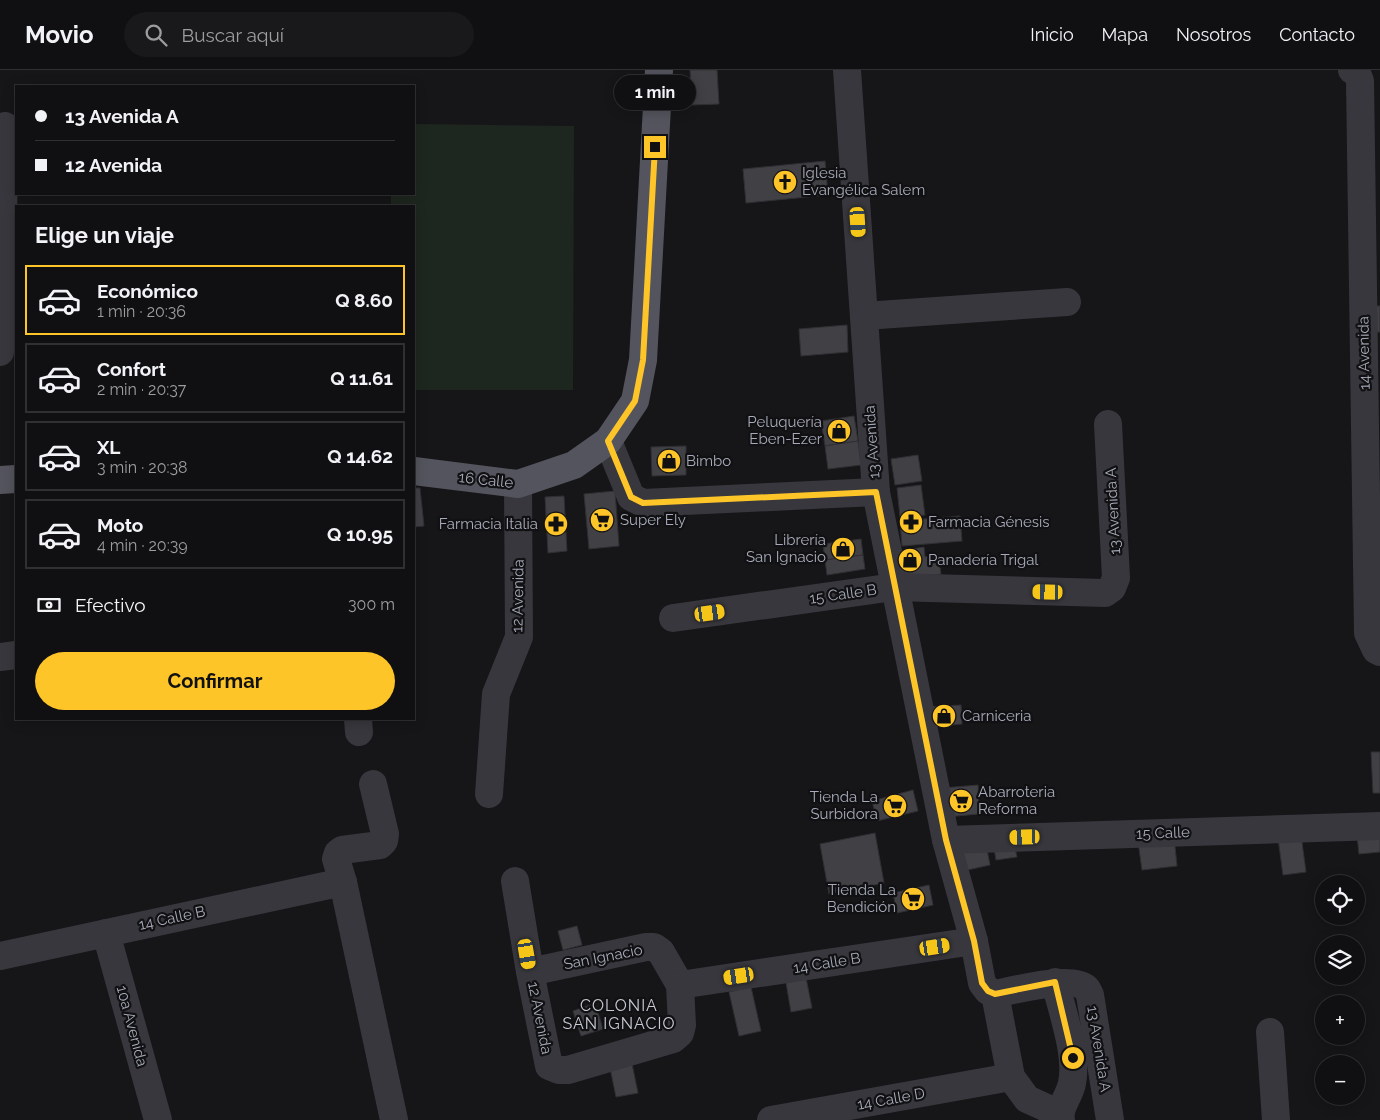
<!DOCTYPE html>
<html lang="es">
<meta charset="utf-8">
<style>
body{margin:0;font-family:Raleway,sans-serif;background:#19191b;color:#f1f3f6;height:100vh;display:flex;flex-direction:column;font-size:19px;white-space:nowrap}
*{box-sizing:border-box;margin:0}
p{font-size:16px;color:#9c9d9f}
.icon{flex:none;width:28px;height:28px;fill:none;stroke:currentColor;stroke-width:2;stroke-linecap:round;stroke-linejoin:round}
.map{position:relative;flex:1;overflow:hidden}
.side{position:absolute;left:15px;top:135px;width:400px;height:515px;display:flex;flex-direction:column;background:#101012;border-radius:0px;box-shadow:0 2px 12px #0003,0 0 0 1px #303032}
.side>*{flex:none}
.banner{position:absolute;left:15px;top:15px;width:400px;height:110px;border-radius:0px;box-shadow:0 2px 12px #0003,0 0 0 1px #303032;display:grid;align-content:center;height:110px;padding:0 20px;background:#101012}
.buttons{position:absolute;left:1315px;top:805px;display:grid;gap:10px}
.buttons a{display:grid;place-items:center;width:50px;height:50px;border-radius:50%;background:#101012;box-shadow:0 2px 12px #0003,0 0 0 1px #303032;font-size:25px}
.end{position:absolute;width:22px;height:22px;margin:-11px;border:6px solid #fec529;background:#111;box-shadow:0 0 0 2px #111}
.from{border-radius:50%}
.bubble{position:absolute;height:35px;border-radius:18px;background:#101012;box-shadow:0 2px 12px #0003,0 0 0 1px #303032;font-size:16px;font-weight:700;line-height:35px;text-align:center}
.car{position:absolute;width:15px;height:30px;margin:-15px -8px;border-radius:6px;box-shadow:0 0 4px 1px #0007;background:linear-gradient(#f5c518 24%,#345 0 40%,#f5c518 0 76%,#345 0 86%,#f5c518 0)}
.banner b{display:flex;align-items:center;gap:18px;height:48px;font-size:19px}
.banner b+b{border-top:1px solid #303032}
.banner i{width:12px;height:12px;background:#f1f3f6}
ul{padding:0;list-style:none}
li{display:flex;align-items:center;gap:15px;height:70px;margin:0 10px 8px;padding:0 10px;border:2px solid #303032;border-radius:0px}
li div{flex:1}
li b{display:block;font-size:19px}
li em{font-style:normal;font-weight:700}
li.on{border-color:#fec529}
li>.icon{width:45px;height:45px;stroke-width:1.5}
h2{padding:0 20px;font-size:22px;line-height:60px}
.pay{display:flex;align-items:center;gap:12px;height:55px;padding:0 20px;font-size:19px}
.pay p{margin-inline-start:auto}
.cta{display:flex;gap:10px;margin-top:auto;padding:10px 20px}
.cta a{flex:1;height:58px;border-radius:30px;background:#fec529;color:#111;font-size:20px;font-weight:700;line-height:58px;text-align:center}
header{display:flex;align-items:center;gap:30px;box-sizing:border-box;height:70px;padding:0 25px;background:#101012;border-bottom:1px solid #303032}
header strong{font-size:24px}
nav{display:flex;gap:28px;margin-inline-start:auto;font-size:18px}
.search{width:350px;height:45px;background:#19191b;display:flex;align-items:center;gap:12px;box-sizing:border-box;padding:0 18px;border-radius:28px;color:#9c9d9f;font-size:19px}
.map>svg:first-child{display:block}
.green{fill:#1e271f}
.building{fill:#404045;stroke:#303034}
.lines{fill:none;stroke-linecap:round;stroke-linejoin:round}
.minor{stroke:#37373d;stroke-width:28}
.major{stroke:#53545d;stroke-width:28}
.route{stroke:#fec529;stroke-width:6}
.labels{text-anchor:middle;stroke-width:4.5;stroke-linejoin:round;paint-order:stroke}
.poi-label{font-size:15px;fill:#a7abb9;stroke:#111113;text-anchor:start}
.street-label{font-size:15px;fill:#a7abb9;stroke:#111113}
.neighbourhood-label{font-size:16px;letter-spacing:1px;fill:#c8cbd5;stroke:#111113}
</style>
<header>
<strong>Movio</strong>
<div class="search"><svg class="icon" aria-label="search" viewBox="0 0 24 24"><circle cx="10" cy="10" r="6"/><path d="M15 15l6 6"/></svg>Buscar aquí</div>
<nav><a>Inicio</a><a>Mapa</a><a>Nosotros</a><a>Contacto</a></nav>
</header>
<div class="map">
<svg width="1380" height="1050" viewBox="0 0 1380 1050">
<rect width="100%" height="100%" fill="#161618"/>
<!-- green -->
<path class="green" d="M414,54L574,56L573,320H414V136H391V124H414Z"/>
<!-- building -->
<g class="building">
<path d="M690,0H717L719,34L692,35Z"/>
<path d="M825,91L828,125L746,133L743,99Z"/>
<rect x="1376" y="236" width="4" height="26"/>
<path d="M847,255L848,282L801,286L799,259Z"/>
<path d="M854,346L858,371L825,376L821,351Z"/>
<path d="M858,371L861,395L828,399L825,376Z"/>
<path d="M686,376V405L652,406L651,377Z"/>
<path d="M918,385L922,411L895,415L891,389Z"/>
<path d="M921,415L925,445L900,447L897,418Z"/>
<path d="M414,418H420L424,456L414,457Z"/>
<path d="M615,421L619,476L589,479L584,424Z"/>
<path d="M564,426L567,481L548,483L545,427Z"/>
<path d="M960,446L962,471L902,476L900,451Z"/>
<path d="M861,469L863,485L825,490L823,474Z"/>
<path d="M924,477L925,487L938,484L941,504L904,510L900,481Z"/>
<path d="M863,485L865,499L827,505L825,490Z"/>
<path d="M961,635L962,654L928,657L926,637Z"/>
<path d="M1371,682H1380V723H1373Z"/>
<path d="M978,715L979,744L946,747L943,718Z"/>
<path d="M913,720L918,741L877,751L872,731Z"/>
<path d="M875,763L884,813L829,824L820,774Z"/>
<path d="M1380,763V782L1359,784L1357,765Z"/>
<path d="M1301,765L1306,802L1283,805L1278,768Z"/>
<path d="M1174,767L1177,796L1142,800L1138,771Z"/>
<path d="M985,769L990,795L963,801L959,783Z"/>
<path d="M1013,769L1017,787L996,790L993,772Z"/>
<path d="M929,815L933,835L897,843L893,823Z"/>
<path d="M577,856L582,875L563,880L558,861Z"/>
<path d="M805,903L812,938L791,942L785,907Z"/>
<path d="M751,917L761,961L739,966L729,922Z"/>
<path d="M595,933L603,959L581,966L573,941Z"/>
<path d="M631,989L638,1023L616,1027L609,993Z"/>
</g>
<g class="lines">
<!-- minor -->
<g class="minor">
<path d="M847,0L876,422L946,770L974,871L982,913L988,921L995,924C1014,920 1072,905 1086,918C1088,920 1089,923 1090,925L1110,1050"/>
<path d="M1352,0L1357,3L1360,11L1368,563L1376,580L1380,582"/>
<path d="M864,246L1067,232"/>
<path d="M0,282L5,56"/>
<path d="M608,371L631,427L643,433L876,422"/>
<path d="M673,548L894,517L1105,523L1112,518L1116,508L1108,354"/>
<path d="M0,587L16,585"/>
<path d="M358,649L359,662"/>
<path d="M373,714L385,764L384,771L380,775L342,780L338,783L336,789L343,812L394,1050"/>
<path d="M489,724L496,624L519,567L518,414"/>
<path d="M946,770L1380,756"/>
<path d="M515,811L530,902L549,996L559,1000H568L673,969L680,963L682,955L680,915L661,882L654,877H646L530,902"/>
<path d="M106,863L158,1050"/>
<path d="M0,886L343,812"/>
<path d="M1055,912C1062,941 1078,985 1072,1013C1070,1026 1058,1037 1061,1050"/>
<path d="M680,915L974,871"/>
<path d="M995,924L1011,1007L1027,1029L1060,1044"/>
<path d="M1270,962L1276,1050"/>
<path d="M771,1050L1011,1007"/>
</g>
<!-- major -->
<g class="major">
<path d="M414,401L518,414L574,395L608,371L635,331L643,290L659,0"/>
<path d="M0,410L16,409"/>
</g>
</g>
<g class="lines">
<!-- route -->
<path class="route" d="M655,77L643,290L635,331L608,371L631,427L643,433L876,422L946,770L974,871L982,913L988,921L995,924L1055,912L1073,988"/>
</g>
<!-- icons -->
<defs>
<g id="church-disc" transform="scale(1.25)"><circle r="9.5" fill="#fec529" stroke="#111113"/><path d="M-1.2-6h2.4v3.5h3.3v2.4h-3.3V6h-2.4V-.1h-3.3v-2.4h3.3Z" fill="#111"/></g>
<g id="shop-disc" transform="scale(1.25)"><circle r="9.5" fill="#fec529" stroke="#111113"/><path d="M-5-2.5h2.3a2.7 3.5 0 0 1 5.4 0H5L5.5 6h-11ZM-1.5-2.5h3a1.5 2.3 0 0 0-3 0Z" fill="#111"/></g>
<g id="supermarket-disc" transform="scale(1.25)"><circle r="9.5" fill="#fec529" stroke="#111113"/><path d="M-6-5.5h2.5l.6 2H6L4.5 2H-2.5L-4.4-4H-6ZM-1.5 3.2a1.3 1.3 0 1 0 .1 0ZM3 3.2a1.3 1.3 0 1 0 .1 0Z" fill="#111"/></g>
<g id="pharmacy-disc" transform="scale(1.25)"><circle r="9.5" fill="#fec529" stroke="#111113"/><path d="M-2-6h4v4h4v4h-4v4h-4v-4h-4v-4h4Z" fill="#111"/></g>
</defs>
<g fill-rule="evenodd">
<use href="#church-disc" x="785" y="112"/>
<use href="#shop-disc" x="839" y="361"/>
<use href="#shop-disc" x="669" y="391"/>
<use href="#supermarket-disc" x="602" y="450"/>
<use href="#pharmacy-disc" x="911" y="452"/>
<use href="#pharmacy-disc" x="556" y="454"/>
<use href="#shop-disc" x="843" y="479"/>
<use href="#shop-disc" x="910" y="490"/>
<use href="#shop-disc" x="944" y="646"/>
<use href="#supermarket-disc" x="961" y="731"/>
<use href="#supermarket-disc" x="895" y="736"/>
<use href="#supermarket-disc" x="913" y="829"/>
</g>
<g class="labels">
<!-- poi labels -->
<g class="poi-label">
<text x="802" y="108">Iglesia<tspan x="802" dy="17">Evangélica Salem</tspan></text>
<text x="822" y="357" text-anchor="end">Peluquería<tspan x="822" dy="17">Eben-Ezer</tspan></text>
<text x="686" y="396">Bimbo</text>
<text x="620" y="455">Super Ely</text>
<text x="928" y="457">Farmacia Génesis</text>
<text x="538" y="459" text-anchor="end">Farmacia Italia</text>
<text x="826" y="475" text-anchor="end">Librería<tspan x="826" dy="17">San Ignacio</tspan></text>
<text x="928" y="495">Panadería Trigal</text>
<text x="962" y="651">Carniceria</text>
<text x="978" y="727">Abarroteria<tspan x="978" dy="17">Reforma</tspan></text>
<text x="878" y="732" text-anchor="end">Tienda La<tspan x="878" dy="17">Surbidora</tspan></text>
<text x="896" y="825" text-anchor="end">Tienda La<tspan x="896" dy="17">Bendición</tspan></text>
</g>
<!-- street labels -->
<g class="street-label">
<text transform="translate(1364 283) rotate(-91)" y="5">14 Avenida</text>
<text transform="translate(872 372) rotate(-94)" y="5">13 Avenida</text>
<text transform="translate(486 410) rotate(6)" y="5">16 Calle</text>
<text transform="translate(1113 441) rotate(-93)" y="5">13 Avenida A</text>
<text transform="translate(843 524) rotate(-8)" y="5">15 Calle B</text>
<text transform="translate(518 526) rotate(-89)" y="5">12 Avenida</text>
<text transform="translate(1163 763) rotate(-2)" y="5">15 Calle</text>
<text transform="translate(172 848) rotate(-12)" y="5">14 Calle B</text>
<text transform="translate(603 887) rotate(-11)" y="5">San Ignacio</text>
<text transform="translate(827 893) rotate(-9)" y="5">14 Calle B</text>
<text transform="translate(540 948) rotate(79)" y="5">12 Avenida</text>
<text transform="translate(132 956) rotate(75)" y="5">10a Avenida</text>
<text transform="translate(1099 979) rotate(81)" y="5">13 Avenida A</text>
<text transform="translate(891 1029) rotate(-10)" y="5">14 Calle D</text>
</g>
<!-- neighbourhood labels -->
<g class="neighbourhood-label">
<text x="619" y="941">COLONIA<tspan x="619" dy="18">SAN IGNACIO</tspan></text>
</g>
</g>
</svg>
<div class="buttons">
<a><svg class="icon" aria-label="locate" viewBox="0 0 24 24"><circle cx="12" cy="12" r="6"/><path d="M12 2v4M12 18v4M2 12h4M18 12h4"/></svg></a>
<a><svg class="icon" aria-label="layers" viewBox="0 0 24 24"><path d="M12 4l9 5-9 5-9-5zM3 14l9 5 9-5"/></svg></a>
<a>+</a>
<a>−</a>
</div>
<i class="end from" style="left:1073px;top:988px"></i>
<i class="end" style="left:655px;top:77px"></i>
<div class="bubble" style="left:614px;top:5px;width:82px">1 min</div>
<i class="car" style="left:858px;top:152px;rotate:176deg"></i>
<i class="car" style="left:1048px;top:522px;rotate:271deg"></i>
<i class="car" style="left:710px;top:543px;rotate:82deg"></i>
<i class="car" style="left:1025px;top:767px;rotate:268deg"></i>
<i class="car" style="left:935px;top:877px;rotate:81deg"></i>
<i class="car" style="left:527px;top:884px;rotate:170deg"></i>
<i class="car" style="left:739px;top:906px;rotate:261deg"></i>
<div class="banner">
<b><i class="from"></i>13 Avenida A</b>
<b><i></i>12 Avenida</b>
</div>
<section class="side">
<h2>Elige un viaje</h2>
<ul>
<li class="on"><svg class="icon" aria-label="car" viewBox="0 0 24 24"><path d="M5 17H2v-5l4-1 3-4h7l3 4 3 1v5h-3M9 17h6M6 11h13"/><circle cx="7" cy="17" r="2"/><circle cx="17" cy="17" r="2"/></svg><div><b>Económico</b><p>1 min · 20:36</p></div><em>Q 8.60</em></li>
<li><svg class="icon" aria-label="car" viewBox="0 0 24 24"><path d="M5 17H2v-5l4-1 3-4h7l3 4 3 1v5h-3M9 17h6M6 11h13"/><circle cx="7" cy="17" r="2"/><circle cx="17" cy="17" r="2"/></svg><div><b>Confort</b><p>2 min · 20:37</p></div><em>Q 11.61</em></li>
<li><svg class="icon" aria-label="car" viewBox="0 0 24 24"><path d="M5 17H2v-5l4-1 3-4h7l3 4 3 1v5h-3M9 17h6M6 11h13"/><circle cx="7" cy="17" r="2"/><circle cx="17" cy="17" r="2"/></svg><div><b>XL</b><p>3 min · 20:38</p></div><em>Q 14.62</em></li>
<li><svg class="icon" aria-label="car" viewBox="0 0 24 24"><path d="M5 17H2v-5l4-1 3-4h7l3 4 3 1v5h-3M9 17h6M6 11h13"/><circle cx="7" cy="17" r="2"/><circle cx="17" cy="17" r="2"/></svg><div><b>Moto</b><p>4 min · 20:39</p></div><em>Q 10.95</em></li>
</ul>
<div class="pay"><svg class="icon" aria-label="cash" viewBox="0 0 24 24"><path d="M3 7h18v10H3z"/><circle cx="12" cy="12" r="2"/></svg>Efectivo<p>300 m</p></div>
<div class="cta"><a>Confirmar</a></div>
</section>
</div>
